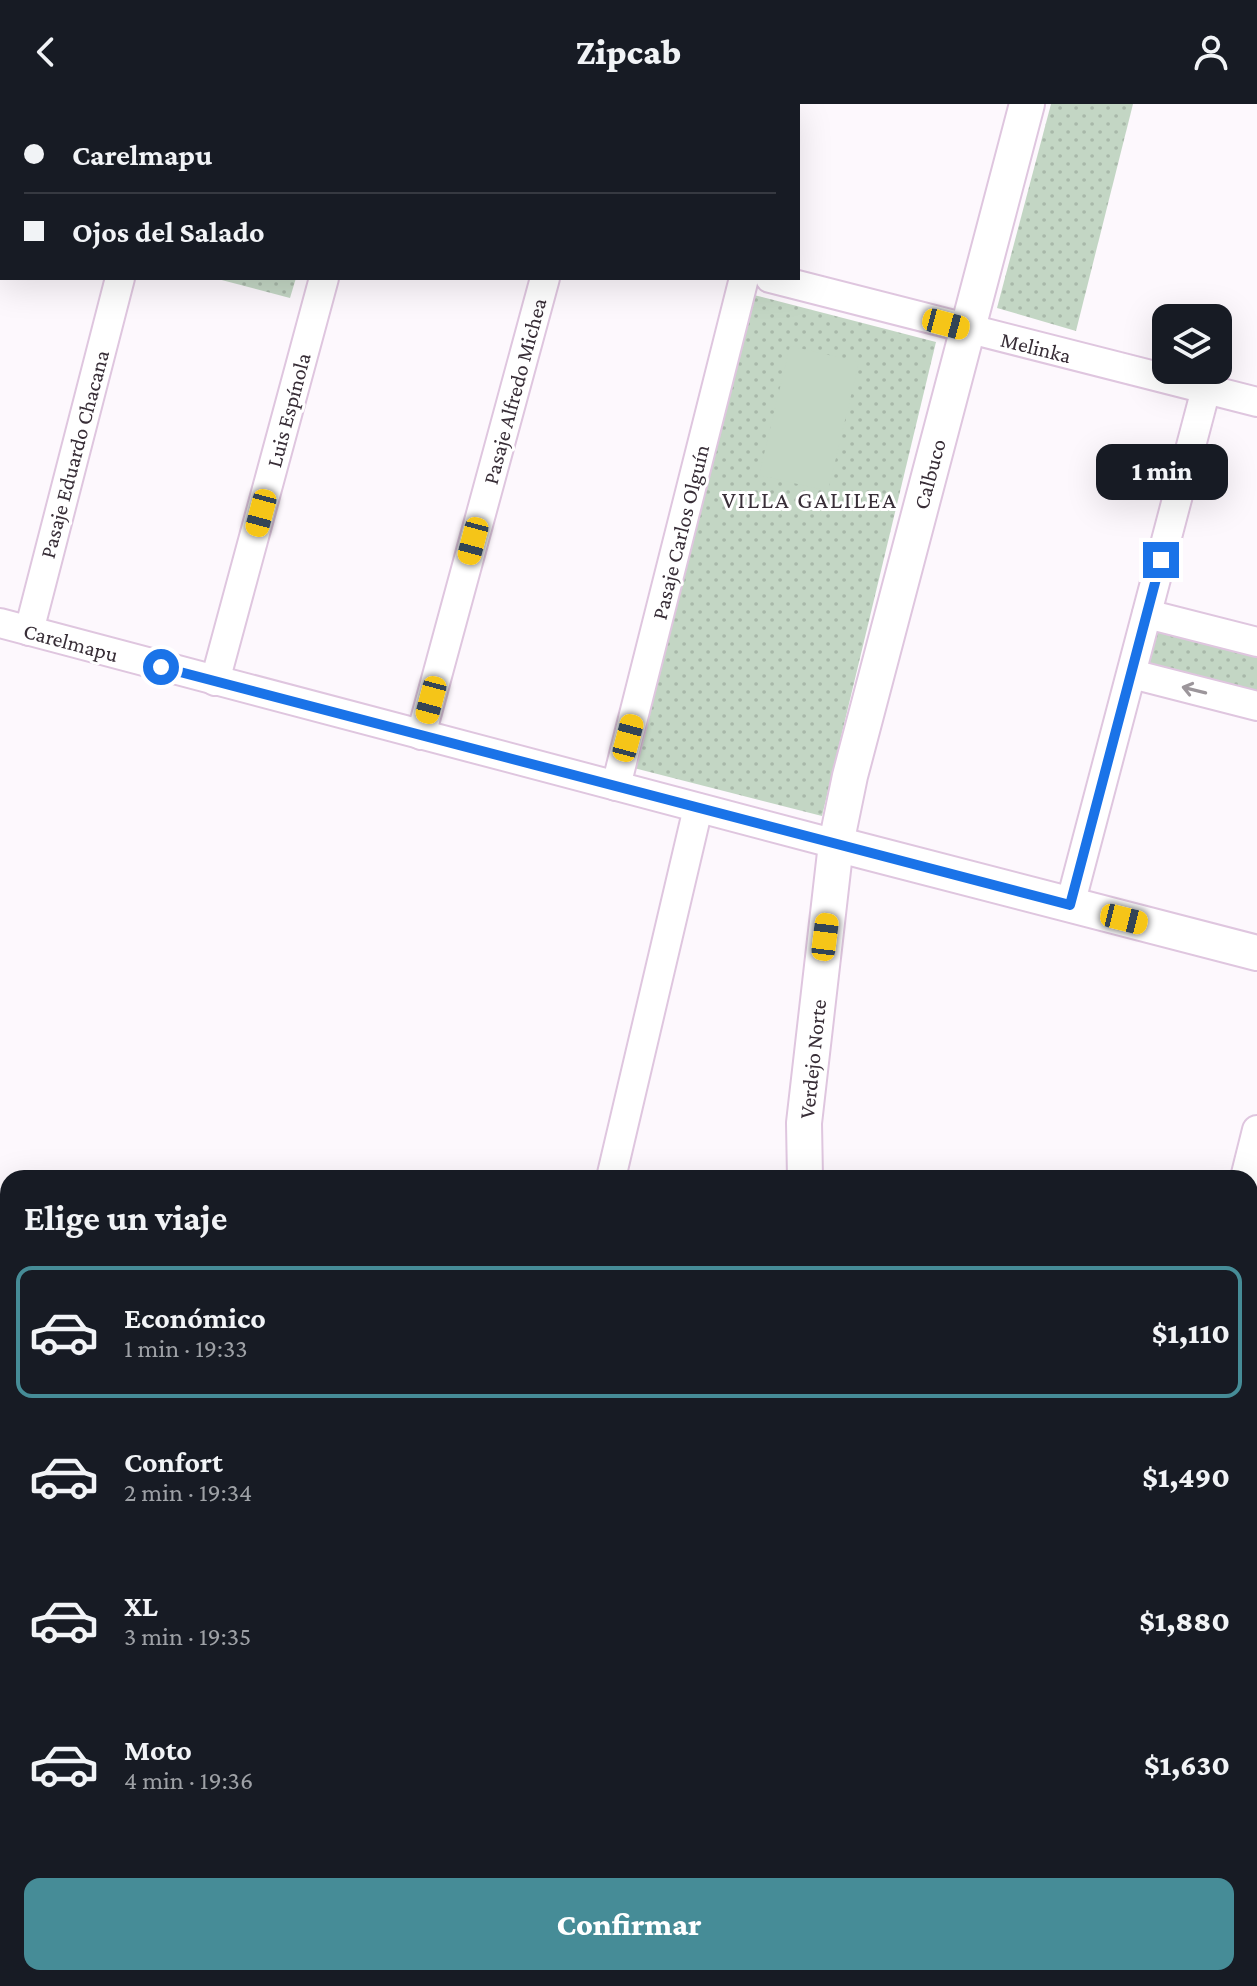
<!DOCTYPE html>
<html lang="es">
<meta charset="utf-8">
<style>
body{margin:0;font-family:"Crimson Pro",serif;background:#242831;color:#f1f3f6;height:100vh;display:flex;flex-direction:column;font-size:30px;white-space:nowrap}
*{box-sizing:border-box;margin:0}
p{font-size:26px;color:#9ea1a6}
.icon{flex:none;width:44px;height:44px;fill:none;stroke:currentColor;stroke-width:2;stroke-linecap:round;stroke-linejoin:round}
.map{position:relative;flex:1;overflow:hidden}
.panel{position:absolute;left:0px;top:1066px;width:1258px;height:816px;display:flex;flex-direction:column;background:#171b24;border-radius:24px 24px 0 0;box-shadow:0 8px 32px #0002}
.panel>*{flex:none}
.banner{position:absolute;left:0px;top:0px;width:800px;height:176px;box-shadow:0 8px 32px #0002;display:grid;align-content:center;height:176px;padding:0 24px;background:#171b24}
.fabs{position:absolute;left:1152px;top:200px;display:grid;gap:16px}
.fabs a{display:grid;place-items:center;width:80px;height:80px;border-radius:16px;background:#171b24;box-shadow:0 8px 32px #0002;font-size:40px}
.end{position:absolute;width:36px;height:36px;margin:-18px;border:10px solid #1a73e8;background:#fff;box-shadow:0 0 0 4px #fff}
.from{border-radius:50%}
.bubble{position:absolute;height:56px;border-radius:16px;background:#171b24;box-shadow:0 8px 32px #0002;font-size:26px;font-weight:800;line-height:56px;text-align:center}
.car{position:absolute;width:24px;height:48px;margin:-24px -12px;border-radius:10px;box-shadow:0 0 6px 2px #0007;background:linear-gradient(#f5c518 24%,#345 0 40%,#f5c518 0 76%,#345 0 86%,#f5c518 0)}
.banner b{display:flex;align-items:center;gap:28px;height:76px;font-size:30px}
.banner b+b{border-top:2px solid #363941}
.banner i{width:20px;height:20px;background:#f1f3f6}
ul{padding:0;list-style:none}
li{display:flex;align-items:center;gap:24px;height:132px;margin:0 16px 12px;padding:0 8px;border:4px solid transparent;border-radius:16px}
li div{flex:1}
li b{display:block;font-size:30px}
li em{font-style:normal;font-weight:800}
li.current{border-color:#468c97}
li>.icon{width:72px;height:72px;stroke-width:1.5}
h2{padding:0 24px;font-size:36px;line-height:96px}
.cta{display:flex;gap:16px;margin-top:auto;padding:16px 24px}
.cta a{flex:1;height:92px;border-radius:16px;background:#468c97;color:#fff;font-size:32px;font-weight:800;line-height:92px;text-align:center}
header{display:flex;justify-content:space-between;align-items:center;height:104px;padding:0 24px;background:#171b24;font-size:36px;font-weight:800}
.map>svg:first-child{display:block}
.grass{fill:url(#grass-dots)}
.garden{fill:#c3d6c4}
.lines{fill:none;stroke-linecap:round;stroke-linejoin:round}
.stream{stroke:#8cb5bd;stroke-width:9}
.building{fill:url(#building-back-hatch);stroke:#9c896f;stroke-width:2}
.service-casing{stroke:#dfc6df;stroke-width:18}
.minor-casing{stroke:#dfc6df;stroke-width:32}
.tertiary-casing{stroke:#dfc6df;stroke-width:38}
.service{stroke:#fff;stroke-width:14}
.minor{stroke:#fff;stroke-width:28}
.tertiary{stroke:#fff;stroke-width:34}
.oneway{stroke:#9c969b}
.route{stroke:#1a73e8;stroke-width:10}
.labels{text-anchor:middle;stroke-width:6;stroke-linejoin:round;paint-order:stroke}
.street-label{font-size:22px;fill:#382e37;stroke:#fff}
.neighbourhood-label{font-size:24px;letter-spacing:2px;fill:#382e37;stroke:#fff}
</style>
<header><svg class="icon" aria-label="back" viewBox="0 0 24 24"><path d="M15 5l-7 7 7 7"/></svg>Zipcab<svg class="icon" aria-label="person" viewBox="0 0 24 24"><circle cx="12" cy="8" r="4"/><path d="M4 21q1-7 8-7t8 7"/></svg></header>
<div class="map">
<svg width="1257" height="1882" viewBox="0 0 1257 1882">
<defs>
<pattern id="grass-dots" width="8" height="8" patternUnits="userSpaceOnUse" patternTransform="scale(2)"><rect width="8" height="8" fill="#c3d6c4"/><path d="M2 2h.1M6 6h.1" fill="none" stroke="#a8b8a9" stroke-width="1.8" stroke-linecap="round"/></pattern>
<pattern id="building-back-hatch" width="6" height="6" patternUnits="userSpaceOnUse" patternTransform="scale(2)"><rect width="6" height="6" fill="#d1bda0"/><path d="M-1 5l2 2M0 0l6 6M5-1l2 2" fill="none" stroke="#ab9a83"/></pattern>
</defs>
<rect width="100%" height="100%" fill="#fdf8fd"/>
<!-- grass -->
<g class="grass">
<path d="M1051,0H1133L1076,227L997,204Z"/>
<path d="M214,174H296L290,194Z"/>
<path d="M750,190L936,238L822,712L630,663Z"/>
<path d="M1157,522L1257,548V593L1146,563Z"/>
</g>
<!-- garden -->
<path class="garden" d="M790,242L859,258L828,387L759,371Z"/>
<g class="lines">
<!-- stream -->
<g class="stream">
<path d="M1250,1552L1257,1554"/>
<path d="M740,1874L757,1882"/>
<path d="M475,1882L483,1874"/>
</g>
</g>
<!-- building -->
<g class="building">
<path d="M1257,1589V1655L1250,1667V1593L1254,1595Z"/>
<path d="M1250,1777L1257,1781V1840L1250,1851Z"/>
<path d="M940,1874H985L980,1882H935Z"/>
<path d="M1090,1874H1144L1139,1882H1093L1088,1878Z"/>
<path d="M1189,1874H1236L1231,1882H1184Z"/>
</g>
<g class="lines">
<!-- service casing -->
<g class="service-casing">
<g id="service">
<path d="M914,1882L919,1874"/>
<path d="M1153,1882L1158,1874"/>
</g>
</g>
<!-- minor casing -->
<g class="minor-casing">
<g id="minor">
<path d="M106,0L114,2"/>
<path d="M164,2L165,0"/>
<path d="M370,2L371,0"/>
<path d="M770,174L1257,298"/>
<path d="M1147,510L1257,538"/>
<path d="M0,519L836,740"/>
<path d="M29,527L120,174"/>
<path d="M1132,570L1257,602"/>
<path d="M215,577L324,174"/>
<path d="M421,631L545,174"/>
<path d="M616,682L744,174"/>
<path d="M1070,801L1206,285"/>
<path d="M611,1074L698,704"/>
<path d="M1245,1074L1257,1026"/>
<path d="M1250,1729L1257,1733"/>
<path d="M844,1874L857,1882"/>
</g>
</g>
<!-- tertiary casing -->
<g class="tertiary-casing">
<g id="tertiary">
<path d="M836,740L1257,849"/>
<path d="M805,1074L804,1019L836,740L850,672L1027,0"/>
<path d="M497,1882L504,1874"/>
</g>
</g>
<!-- service -->
<use href="#service" class="service"/>
<!-- minor -->
<use href="#minor" class="minor"/>
<!-- tertiary -->
<use href="#tertiary" class="tertiary"/>
</g>
<!-- one-way arrows -->
<defs><path id="oneway-shaft" d="M-6 0H5M1.5-3L5.5 0L1.5 3" fill="none" stroke-width="1.6" stroke-linecap="round" stroke-linejoin="round" transform="scale(2)"/></defs>
<use class="oneway" href="#oneway-shaft" transform="translate(1194 586) rotate(-166)"/>
<g class="lines">
<!-- route -->
<path class="route" d="M161,563L1070,801L1161,456"/>
</g>
<g class="labels">
<!-- street labels -->
<g class="street-label">
<text transform="translate(1036 243) rotate(14)" y="8">Melinka</text>
<text transform="translate(514 287) rotate(-75)" y="8">Pasaje Alfredo Michea</text>
<text transform="translate(288 306) rotate(-75)" y="8">Luis Espínola</text>
<text transform="translate(74 350) rotate(-75)" y="8">Pasaje Eduardo Chacana</text>
<text transform="translate(929 370) rotate(-75)" y="8">Calbuco</text>
<text transform="translate(680 428) rotate(-76)" y="8">Pasaje Carlos Olguín</text>
<text transform="translate(71 538) rotate(15)" y="8">Carelmapu</text>
<text transform="translate(812 955) rotate(-84)" y="8">Verdejo Norte</text>
</g>
<!-- neighbourhood labels -->
<g class="neighbourhood-label">
<text x="810" y="404">VILLA GALILEA</text>
</g>
</g>
</svg>
<div class="fabs">
<a><svg class="icon" aria-label="layers" viewBox="0 0 24 24"><path d="M12 4l9 5-9 5-9-5zM3 14l9 5 9-5"/></svg></a>
</div>
<i class="end from" style="left:161px;top:563px"></i>
<i class="end" style="left:1161px;top:456px"></i>
<div class="bubble" style="left:1096px;top:340px;width:132px">1 min</div>
<i class="car" style="left:946px;top:220px;rotate:105deg"></i>
<i class="car" style="left:261px;top:409px;rotate:195deg"></i>
<i class="car" style="left:473px;top:437px;rotate:195deg"></i>
<i class="car" style="left:431px;top:596px;rotate:195deg"></i>
<i class="car" style="left:628px;top:634px;rotate:15deg"></i>
<i class="car" style="left:1124px;top:815px;rotate:104deg"></i>
<i class="car" style="left:825px;top:833px;rotate:7deg"></i>
<div class="banner">
<b><i class="from"></i>Carelmapu</b>
<b><i></i>Ojos del Salado</b>
</div>
<section class="panel">
<h2>Elige un viaje</h2>
<ul>
<li class="current"><svg class="icon" aria-label="car" viewBox="0 0 24 24"><path d="M5 17H2v-5l4-1 3-4h7l3 4 3 1v5h-3M9 17h6M6 11h13"/><circle cx="7" cy="17" r="2"/><circle cx="17" cy="17" r="2"/></svg><div><b>Económico</b><p>1 min · 19:33</p></div><em>$1,110</em></li>
<li><svg class="icon" aria-label="car" viewBox="0 0 24 24"><path d="M5 17H2v-5l4-1 3-4h7l3 4 3 1v5h-3M9 17h6M6 11h13"/><circle cx="7" cy="17" r="2"/><circle cx="17" cy="17" r="2"/></svg><div><b>Confort</b><p>2 min · 19:34</p></div><em>$1,490</em></li>
<li><svg class="icon" aria-label="car" viewBox="0 0 24 24"><path d="M5 17H2v-5l4-1 3-4h7l3 4 3 1v5h-3M9 17h6M6 11h13"/><circle cx="7" cy="17" r="2"/><circle cx="17" cy="17" r="2"/></svg><div><b>XL</b><p>3 min · 19:35</p></div><em>$1,880</em></li>
<li><svg class="icon" aria-label="car" viewBox="0 0 24 24"><path d="M5 17H2v-5l4-1 3-4h7l3 4 3 1v5h-3M9 17h6M6 11h13"/><circle cx="7" cy="17" r="2"/><circle cx="17" cy="17" r="2"/></svg><div><b>Moto</b><p>4 min · 19:36</p></div><em>$1,630</em></li>
</ul>
<div class="cta"><a>Confirmar</a></div>
</section>
</div>
